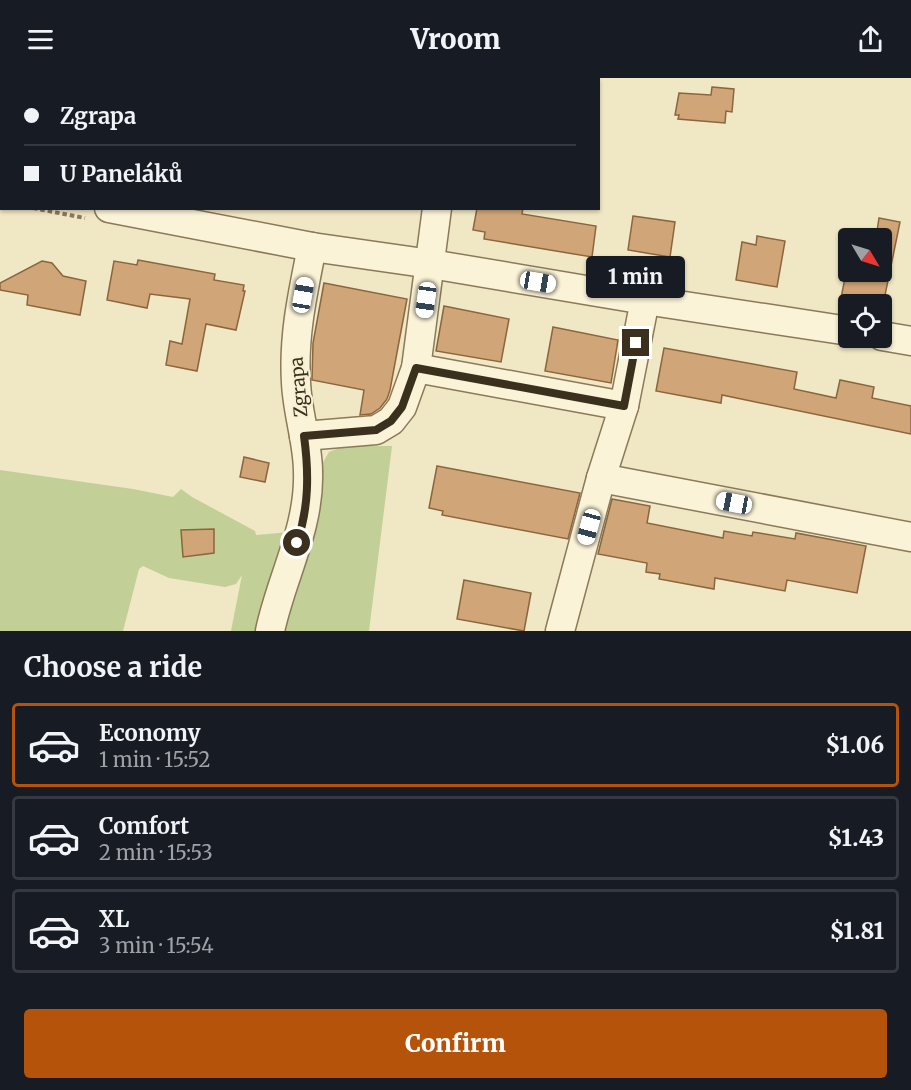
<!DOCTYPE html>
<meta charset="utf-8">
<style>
body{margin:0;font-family:Merriweather,serif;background:#20242c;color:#f1f3f6;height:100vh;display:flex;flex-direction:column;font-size:22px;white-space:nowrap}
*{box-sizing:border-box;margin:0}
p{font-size:20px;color:#9ea1a6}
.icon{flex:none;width:33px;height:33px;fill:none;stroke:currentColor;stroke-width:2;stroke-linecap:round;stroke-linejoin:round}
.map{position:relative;height:553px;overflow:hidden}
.drawer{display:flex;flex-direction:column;background:#171b24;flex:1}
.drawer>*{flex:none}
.top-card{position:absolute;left:0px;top:0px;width:600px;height:132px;box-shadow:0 2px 4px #0004;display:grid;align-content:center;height:132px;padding:0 24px;background:#171b24}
.needle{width:39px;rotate:128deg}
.buttons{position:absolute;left:838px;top:150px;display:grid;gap:12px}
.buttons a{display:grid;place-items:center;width:54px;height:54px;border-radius:6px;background:#171b24;box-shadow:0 2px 4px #0004;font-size:30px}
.end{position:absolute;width:27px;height:27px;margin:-14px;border:8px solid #3b2f1e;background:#fff;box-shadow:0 0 0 3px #fff}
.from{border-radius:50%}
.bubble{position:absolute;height:42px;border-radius:6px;background:#171b24;box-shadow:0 2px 4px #0004;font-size:20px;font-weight:800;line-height:42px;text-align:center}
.car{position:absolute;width:18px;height:36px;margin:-18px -9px;border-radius:8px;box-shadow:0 0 4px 2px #0007;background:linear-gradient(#fff 24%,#345 0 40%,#fff 0 76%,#345 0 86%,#fff 0)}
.top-card b{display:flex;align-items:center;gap:21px;height:57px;font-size:22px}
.top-card b+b{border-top:2px solid #363941}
.top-card i{width:15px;height:15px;background:#f1f3f6}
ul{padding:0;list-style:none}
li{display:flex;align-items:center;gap:18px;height:84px;margin:0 12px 9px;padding:0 12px;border:3px solid #363941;border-radius:6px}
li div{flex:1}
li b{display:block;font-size:22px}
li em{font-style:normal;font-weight:800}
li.selected{border-color:#b45309}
li>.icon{width:54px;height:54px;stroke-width:1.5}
h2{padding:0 24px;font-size:27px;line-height:72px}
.action{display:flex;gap:12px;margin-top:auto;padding:12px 24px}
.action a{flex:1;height:69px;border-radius:6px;background:#b45309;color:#fff;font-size:24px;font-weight:800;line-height:69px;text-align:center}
header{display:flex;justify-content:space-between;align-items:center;height:78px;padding:0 24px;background:#171b24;font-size:27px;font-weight:800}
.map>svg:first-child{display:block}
.green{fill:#c2cf97}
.building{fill:#d0a678;stroke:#8b653e;stroke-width:1.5}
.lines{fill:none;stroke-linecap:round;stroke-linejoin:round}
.minor-casing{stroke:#8b7959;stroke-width:31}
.path{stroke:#8b7959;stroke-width:4;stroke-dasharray:4.5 3;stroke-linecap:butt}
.minor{stroke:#faf3d7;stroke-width:28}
.route{stroke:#3b2f1e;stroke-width:8}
.labels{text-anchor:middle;stroke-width:4.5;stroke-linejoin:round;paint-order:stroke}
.street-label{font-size:18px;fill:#3b2f1e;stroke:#f7f0d3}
</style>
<header><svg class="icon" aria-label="menu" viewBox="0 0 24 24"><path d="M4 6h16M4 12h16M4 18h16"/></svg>Vroom<svg class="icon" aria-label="share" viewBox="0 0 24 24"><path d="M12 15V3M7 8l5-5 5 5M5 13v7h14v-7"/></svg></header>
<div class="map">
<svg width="911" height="553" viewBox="0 0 911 553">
<rect width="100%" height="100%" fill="#f0e7c4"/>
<!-- green -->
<path class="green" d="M344,368H392L369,553H231L242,497L236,506L225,509L169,500L143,488L139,491L123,553H0V392L133,411L173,419L181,411L192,419L255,453L256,457L313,452L319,391L329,374Z"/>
<!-- building -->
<g class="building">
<path d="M712,9L734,11L732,34L726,33L725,45L678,41L679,37H675L679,15L711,17Z"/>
<path d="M477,130H523L522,136L596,148L592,179L484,161L485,154L473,152Z"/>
<path d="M633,138L675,144L670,179L628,172Z"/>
<path d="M879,140L900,144L883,227L841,220L848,185L849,194H882V160H876Z"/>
<path d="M757,158L785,163L777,209L736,202L742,164L756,167Z"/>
<path d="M138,182L215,196L214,202L244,207L243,213H245L236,252L206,246L197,293L166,287L170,263L182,266L190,221L150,216L147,230L107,222L114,183L137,187Z"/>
<path d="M42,183L52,185L63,198L86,203L80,237L27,227L28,217L0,212V205Z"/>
<path d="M324,205L407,221L390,312L387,321L380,330L371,336L360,337L364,312L312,302L313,265Z"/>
<path d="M444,228L509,241L501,284L436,273Z"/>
<path d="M553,249L618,262L611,305L545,293Z"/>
<path d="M664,270L797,294L794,311L836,320L840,302L874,309L872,320L911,328V356L722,317L721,325L656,313Z"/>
<path d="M244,379L269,385L265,404L240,399Z"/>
<path d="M437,388L580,415L568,461L442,437L443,433L429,430Z"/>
<path d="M612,421L650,428L647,445L723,460L724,453L752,458L753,454L795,461L796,455L866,468L857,515L787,502L785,513L715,500L714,511L659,501L660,496L646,494L647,485L598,476Z"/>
<path d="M214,451V475L183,479L181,452Z"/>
<path d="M464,502L531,515L524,553L457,541Z"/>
</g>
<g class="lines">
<!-- minor casing -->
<g class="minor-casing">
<g id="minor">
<path d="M451,2V0"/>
<path d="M0,110H2"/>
<path d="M109,130L312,169L431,186L645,222L849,253"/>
<path d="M882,258L911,263"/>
<path d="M416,290L624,328"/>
<path d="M304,358L376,352L391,343L402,329L416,290L437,130"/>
<path d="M601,400L911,459"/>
<path d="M270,553C281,500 310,450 308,394C308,364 297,334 296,304C293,258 303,214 312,169"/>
<path d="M560,553L601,400L624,328L645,222"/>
</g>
</g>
<!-- path -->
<path class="path" d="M33,130L85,140"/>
<!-- minor -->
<use href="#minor" class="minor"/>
</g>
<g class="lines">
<!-- route -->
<path class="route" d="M297,465C309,429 309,395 304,358L376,352L391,343L402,329L416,290L624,328L636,265"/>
</g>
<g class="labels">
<!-- street labels -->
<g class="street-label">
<text transform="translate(299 309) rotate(-95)" y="6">Zgrapa</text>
</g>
</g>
</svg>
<div class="buttons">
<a><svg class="needle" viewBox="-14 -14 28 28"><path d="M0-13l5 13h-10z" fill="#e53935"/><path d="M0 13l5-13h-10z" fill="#9ea1a6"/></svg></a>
<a><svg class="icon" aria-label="locate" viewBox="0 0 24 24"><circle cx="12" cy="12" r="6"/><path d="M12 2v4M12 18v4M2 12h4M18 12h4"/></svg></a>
</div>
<i class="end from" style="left:297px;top:465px"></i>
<i class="end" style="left:636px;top:265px"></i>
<div class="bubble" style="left:586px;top:178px;width:99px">1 min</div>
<i class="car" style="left:538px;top:204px;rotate:100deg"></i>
<i class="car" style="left:303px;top:217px;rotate:10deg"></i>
<i class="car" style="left:426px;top:222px;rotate:188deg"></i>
<i class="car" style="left:734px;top:425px;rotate:281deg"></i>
<i class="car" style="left:589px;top:449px;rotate:195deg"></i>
<div class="top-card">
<b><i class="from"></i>Zgrapa</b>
<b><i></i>U Paneláků</b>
</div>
</div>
<section class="drawer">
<h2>Choose a ride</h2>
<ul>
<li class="selected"><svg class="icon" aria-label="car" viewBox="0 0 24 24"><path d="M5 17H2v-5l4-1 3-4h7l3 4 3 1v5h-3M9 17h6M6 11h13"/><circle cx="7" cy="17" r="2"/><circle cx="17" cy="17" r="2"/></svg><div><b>Economy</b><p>1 min · 15:52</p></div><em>$1.06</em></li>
<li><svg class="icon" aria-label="car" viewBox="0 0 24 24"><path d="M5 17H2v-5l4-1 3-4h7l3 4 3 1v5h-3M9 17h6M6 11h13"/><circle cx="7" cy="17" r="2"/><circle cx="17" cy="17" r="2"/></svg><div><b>Comfort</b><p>2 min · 15:53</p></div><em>$1.43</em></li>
<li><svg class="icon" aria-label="car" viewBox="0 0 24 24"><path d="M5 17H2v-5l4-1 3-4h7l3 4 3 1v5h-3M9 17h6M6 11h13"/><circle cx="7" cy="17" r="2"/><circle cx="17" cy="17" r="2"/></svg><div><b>XL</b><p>3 min · 15:54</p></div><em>$1.81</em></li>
</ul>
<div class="action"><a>Confirm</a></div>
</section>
